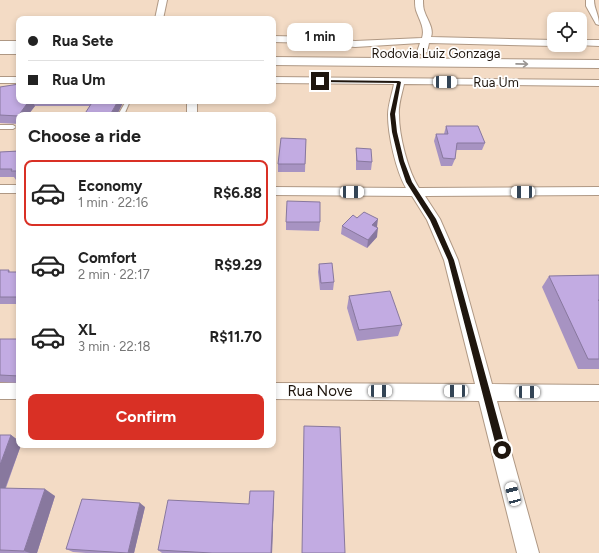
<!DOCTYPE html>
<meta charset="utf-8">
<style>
body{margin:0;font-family:Figtree,sans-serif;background:#f2f2f2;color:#222;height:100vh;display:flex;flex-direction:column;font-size:15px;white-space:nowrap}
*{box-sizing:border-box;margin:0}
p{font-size:13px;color:#767676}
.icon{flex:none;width:22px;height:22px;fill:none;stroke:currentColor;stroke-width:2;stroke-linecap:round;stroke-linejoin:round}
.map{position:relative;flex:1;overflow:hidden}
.side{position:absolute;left:16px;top:112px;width:260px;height:336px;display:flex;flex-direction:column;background:#fff;border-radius:8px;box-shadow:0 2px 6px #0003}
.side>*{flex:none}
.hud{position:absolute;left:16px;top:16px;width:260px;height:88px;border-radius:8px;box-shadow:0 2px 6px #0003;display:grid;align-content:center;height:88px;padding:0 12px;background:#fff}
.buttons{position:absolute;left:547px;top:12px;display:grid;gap:8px}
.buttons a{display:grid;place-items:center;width:40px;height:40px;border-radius:8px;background:#fff;box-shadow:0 2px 6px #0003;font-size:20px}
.end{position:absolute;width:18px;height:18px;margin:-9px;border:5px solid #1f160e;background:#fff;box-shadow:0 0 0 2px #fff}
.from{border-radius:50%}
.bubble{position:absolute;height:28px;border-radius:8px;background:#fff;box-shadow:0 2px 6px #0003;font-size:13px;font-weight:700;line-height:28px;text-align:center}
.car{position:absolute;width:12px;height:24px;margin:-12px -6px;border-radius:5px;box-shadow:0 0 3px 1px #0007;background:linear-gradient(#fff 24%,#345 0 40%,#fff 0 76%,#345 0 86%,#fff 0)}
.hud b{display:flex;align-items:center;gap:14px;height:38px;font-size:15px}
.hud b+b{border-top:1px solid #e0e0e0}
.hud i{width:10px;height:10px;background:#222}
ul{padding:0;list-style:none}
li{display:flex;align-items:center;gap:12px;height:66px;margin:0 8px 6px;padding:0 4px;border:2px solid transparent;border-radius:8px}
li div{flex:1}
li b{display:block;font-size:15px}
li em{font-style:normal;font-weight:700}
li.active{border-color:#d93025}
li>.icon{width:36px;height:36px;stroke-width:1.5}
h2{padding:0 12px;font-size:18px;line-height:48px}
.button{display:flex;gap:8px;margin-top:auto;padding:8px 12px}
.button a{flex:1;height:46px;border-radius:8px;background:#d93025;color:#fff;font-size:16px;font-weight:700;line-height:46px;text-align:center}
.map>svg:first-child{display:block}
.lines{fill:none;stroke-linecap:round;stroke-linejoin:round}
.service-casing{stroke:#af9884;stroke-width:2}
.minor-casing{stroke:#af9884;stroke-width:2}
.trunk-casing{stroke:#af9884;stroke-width:2}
.service{fill:#fff;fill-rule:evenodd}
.minor{fill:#fff;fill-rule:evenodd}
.trunk{fill:#fff;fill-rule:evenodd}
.wall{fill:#a793c2}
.shaded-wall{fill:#88789e}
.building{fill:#c2abe2;stroke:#88789e}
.oneway{stroke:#9a9693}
.route{fill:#1f160e}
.labels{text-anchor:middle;stroke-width:3.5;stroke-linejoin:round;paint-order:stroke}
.far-street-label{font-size:13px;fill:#1f160e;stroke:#fff}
.street-label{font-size:15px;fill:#1f160e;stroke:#fff}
</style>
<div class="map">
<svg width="599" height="553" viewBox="0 0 599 553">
<rect width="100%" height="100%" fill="#f3dbc5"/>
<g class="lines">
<!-- service casing -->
<g class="service-casing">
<g id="service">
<path d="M126,101H130L124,115H118Z"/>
<path d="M0,125H13L16,127L13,129H0Z"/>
</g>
</g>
<!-- minor casing -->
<g class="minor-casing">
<g id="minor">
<path d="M159,0H167L163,19H155Z"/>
<path d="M415,0H423C423,4 423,9 425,13C428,21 434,29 431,37L554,40V45H557L554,46L429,43L427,52L422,55L417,52L420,43L355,47L315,43L273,42V36L315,37L355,41L422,38C425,29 420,21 417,13C415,9 415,4 415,0Z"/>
<path d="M586,0H594C594,9 599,14 599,25L596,24L586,6Z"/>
<path d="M580,40H599V46L577,45H580Z"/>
<rect x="0" y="41" width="19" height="6"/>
<rect x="0" y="77" width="19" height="6"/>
<path d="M273,77L599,80V86L404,84C402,94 398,105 399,115C399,136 408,171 419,188L599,187V195L425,196L440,219L458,260L492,384L599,385V401H497L539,553H517L479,401L273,399V383L475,384L444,260L427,220L412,196L273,195V187L406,188C396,171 388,135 388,115C388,105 392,94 394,84L273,83Z"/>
<rect x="187" y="101" width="10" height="14"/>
<rect x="0" y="185" width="19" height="8"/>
<rect x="0" y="383" width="19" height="16"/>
</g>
</g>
<!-- trunk casing -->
<g class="trunk-casing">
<g id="trunk">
<rect x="0" y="46" width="19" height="8"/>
<path d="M273,57L599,60V68L273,65Z"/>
</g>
</g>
<!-- service -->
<use href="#service" class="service"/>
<!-- minor -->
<use href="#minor" class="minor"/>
<!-- trunk -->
<use href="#trunk" class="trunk"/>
</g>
<!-- wall -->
<g class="wall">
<path d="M0,87L19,101H122L123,103L90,106H35L28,115H19V124L0,123Z"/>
<path d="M446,126L485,143L482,150H456L455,159L452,166H441L434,141L436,134H444Z"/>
<path d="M306,139L305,172H278V164Z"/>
<path d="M356,148L372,162L371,170H356Z"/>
<path d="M19,151V179L16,180L14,177H0V152Z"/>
<path d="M286,222H320L319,231L286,230Z"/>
<path d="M342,226L377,227V237L367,248L341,234Z"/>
<path d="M319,264L334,282L333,290H320L318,272Z"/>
<path d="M0,270H9L10,272H19V304H0Z"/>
<path d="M599,275V369H578L542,287L549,276Z"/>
<path d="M349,296L402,325L398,336L357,341L347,308Z"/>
<path d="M0,339H19V383L0,382Z"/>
<path d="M0,435H11L19,441V445H21L6,488L55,496L37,553H0Z"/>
<path d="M274,496L272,553H162L158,550L249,504Z"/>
<path d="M145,507L134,553H86L73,552L66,549Z"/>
</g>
<!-- shaded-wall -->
<g class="shaded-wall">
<path d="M29,101H32L35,106L28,115H19V119L18,116Z"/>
<path d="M118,101H122L123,103L117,115H110Z"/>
<path d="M378,219L377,227L371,233L372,225Z"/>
<path d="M378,228L377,237L367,248L368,240Z"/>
<path d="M11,435L19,441V445H21L3,494L0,492V465Z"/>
<path d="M45,489L55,496L37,553H30L24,551Z"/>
<path d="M274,491V496L272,553H271Z"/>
<path d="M140,503L145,507L134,553H128Z"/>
</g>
<!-- building -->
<g class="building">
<path d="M19,84V101H29L18,116L0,115V87Z"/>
<path d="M93,101H118L110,115H84Z"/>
<path d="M446,126H478L485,143H457L455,159L443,158L436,134H448Z"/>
<path d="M281,138L306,139L305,164H278Z"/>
<path d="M356,148L371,149L372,162L357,161Z"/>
<path d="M19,151V171H11L12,169H0V152Z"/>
<path d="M287,201L320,202V222H286Z"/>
<path d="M364,212L378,219L372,225L378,228L368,240L342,226L353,215L357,218Z"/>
<path d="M332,263L334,282L321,283L319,264Z"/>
<path d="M0,270H9L8,272H19V297H0Z"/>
<path d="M599,275V300H598L599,301V359H588L549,276Z"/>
<path d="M390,291L402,325L359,330L349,296Z"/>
<path d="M0,339H19V376L0,375Z"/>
<path d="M304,426L340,427L345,553H302Z"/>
<path d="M0,435H11L0,465Z"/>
<path d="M0,488L45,489L24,551L0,550Z"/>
<path d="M250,491H274L271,553H212L158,550L168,500L249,504Z"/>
<path d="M82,499L140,503L128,553L66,549Z"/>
</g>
<!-- one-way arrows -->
<defs><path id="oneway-shaft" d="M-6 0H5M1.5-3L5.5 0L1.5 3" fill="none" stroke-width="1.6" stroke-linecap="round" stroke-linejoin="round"/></defs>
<use class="oneway" href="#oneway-shaft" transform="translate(522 64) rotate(1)"/>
<!-- route -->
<path class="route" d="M320,80L399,81L401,82L395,114L397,132L404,161L412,182L436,219L454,260L506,450L505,453L502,454L499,453L497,450L448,260L430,220L406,182L399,161L392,132L390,114L397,83L319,82Z"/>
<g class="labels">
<!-- far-street labels -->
<g class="far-street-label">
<text x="436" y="58">Rodovia Luiz Gonzaga</text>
<text x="496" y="87">Rua Um</text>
</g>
<!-- street labels -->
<g class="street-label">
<text x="320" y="396">Rua Nove</text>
</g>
</g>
</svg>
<div class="buttons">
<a><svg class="icon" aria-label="locate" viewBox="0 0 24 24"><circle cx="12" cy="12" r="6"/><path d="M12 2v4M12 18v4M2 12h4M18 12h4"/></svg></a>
</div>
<i class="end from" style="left:502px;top:450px"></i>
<i class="end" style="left:320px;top:81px"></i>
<div class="bubble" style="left:287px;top:23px;width:66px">1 min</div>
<i class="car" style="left:445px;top:82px;rotate:90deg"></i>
<i class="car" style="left:352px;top:192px;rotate:90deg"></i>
<i class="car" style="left:523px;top:192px;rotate:270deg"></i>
<i class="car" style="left:380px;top:391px;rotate:90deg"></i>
<i class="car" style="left:456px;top:391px;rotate:270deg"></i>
<i class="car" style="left:528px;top:392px;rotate:91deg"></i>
<i class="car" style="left:513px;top:494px;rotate:345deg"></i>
<div class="hud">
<b><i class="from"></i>Rua Sete</b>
<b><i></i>Rua Um</b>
</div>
<section class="side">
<h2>Choose a ride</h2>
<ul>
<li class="active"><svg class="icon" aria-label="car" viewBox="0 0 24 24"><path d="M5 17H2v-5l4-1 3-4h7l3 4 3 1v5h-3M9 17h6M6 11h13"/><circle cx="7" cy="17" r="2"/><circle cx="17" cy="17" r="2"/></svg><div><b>Economy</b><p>1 min · 22:16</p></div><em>R$6.88</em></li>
<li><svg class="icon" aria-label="car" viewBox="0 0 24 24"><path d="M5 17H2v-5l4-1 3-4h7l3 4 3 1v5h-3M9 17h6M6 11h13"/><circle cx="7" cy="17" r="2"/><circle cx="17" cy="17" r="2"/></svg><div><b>Comfort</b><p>2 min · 22:17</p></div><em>R$9.29</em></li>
<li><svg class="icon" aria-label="car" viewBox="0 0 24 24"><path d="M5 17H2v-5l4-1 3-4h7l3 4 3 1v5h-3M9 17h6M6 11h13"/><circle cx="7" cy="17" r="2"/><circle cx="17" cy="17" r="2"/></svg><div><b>XL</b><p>3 min · 22:18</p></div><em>R$11.70</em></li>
</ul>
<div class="button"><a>Confirm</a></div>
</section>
</div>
